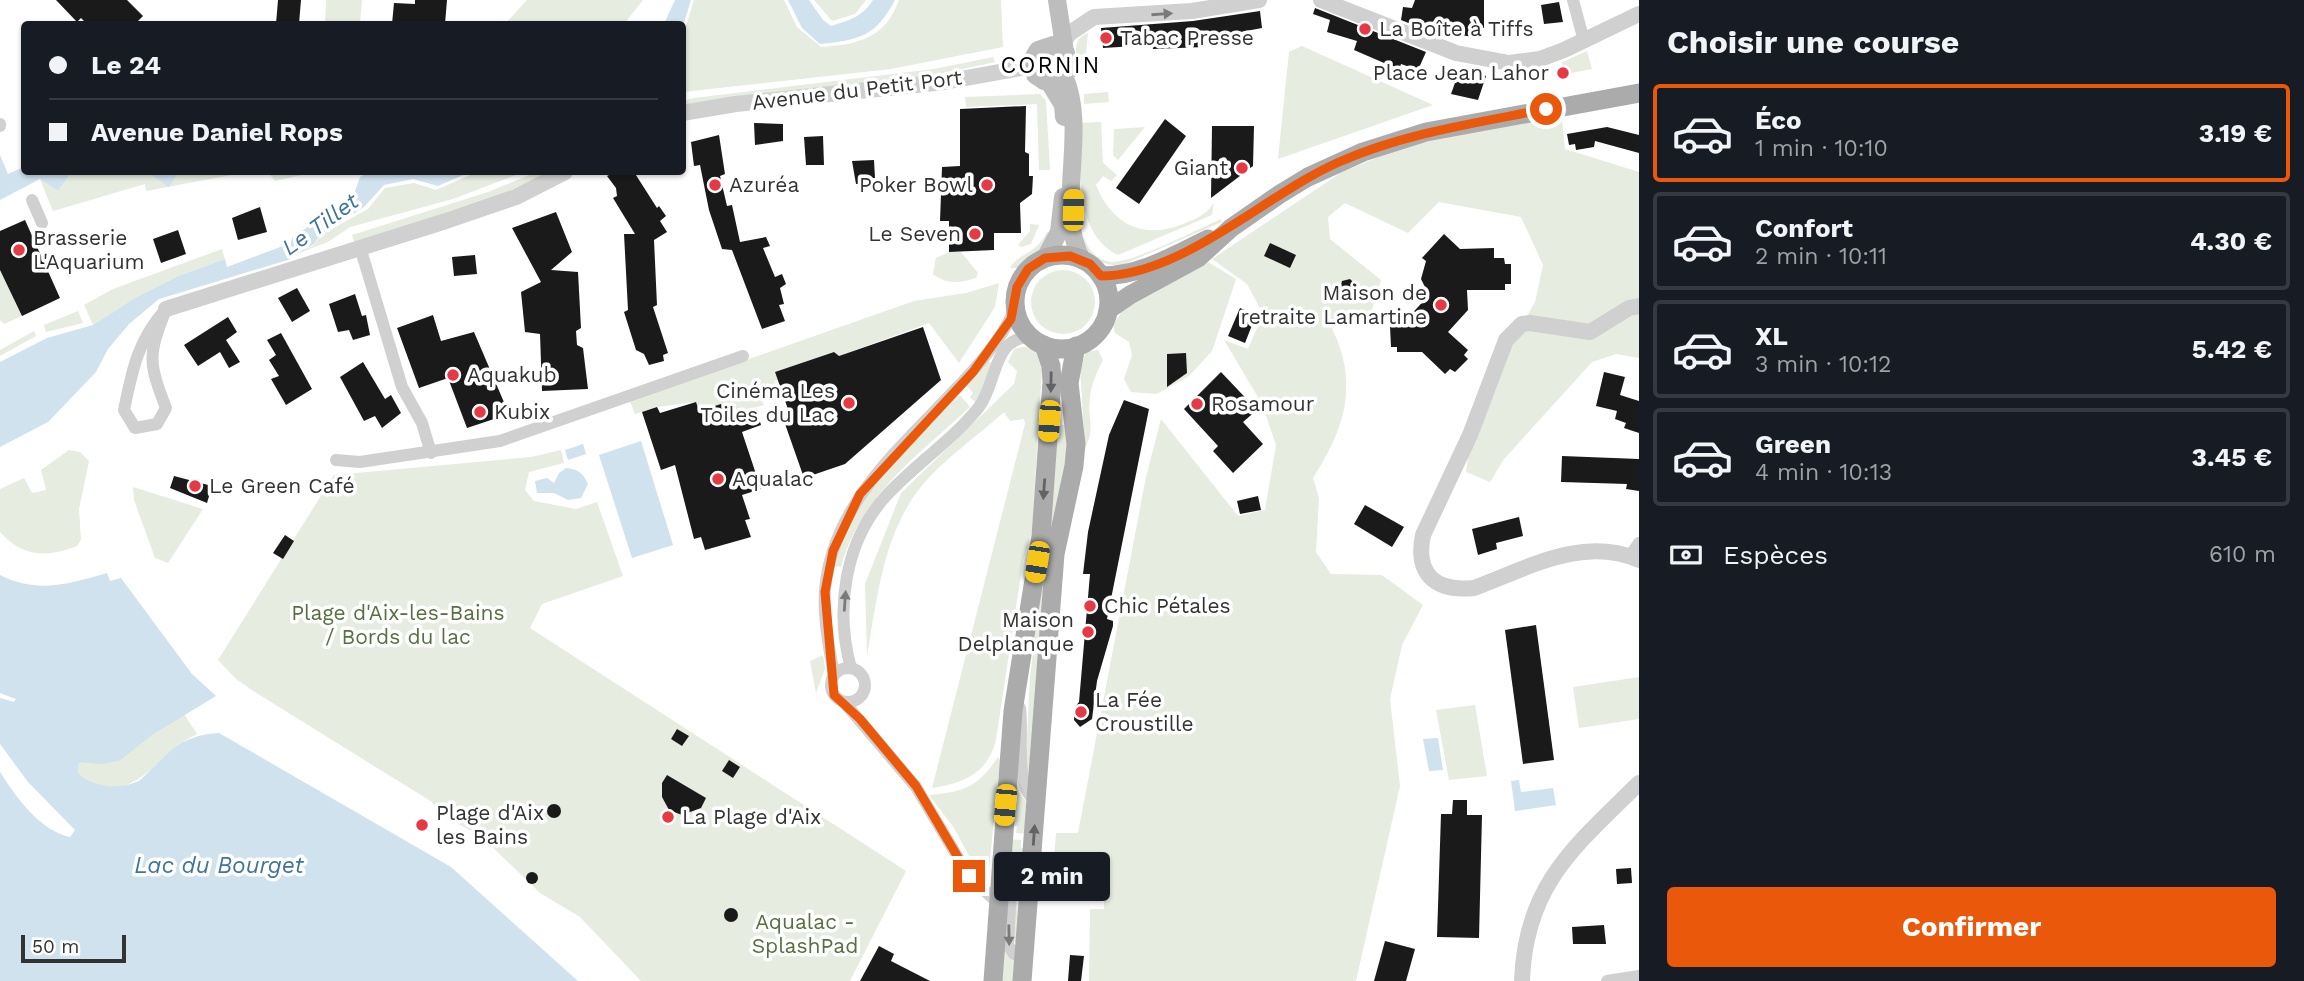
<!DOCTYPE html>
<html lang="fr">
<meta charset="utf-8">
<style>
body{margin:0;font-family:"Work Sans",sans-serif;background:#242831;color:#f1f3f6;height:100vh;display:flex;flex-direction:column;font-size:26px;white-space:nowrap}
*{box-sizing:border-box;margin:0}
p{font-size:23px;color:#9ea1a6}
.icon{flex:none;width:38px;height:38px;fill:none;stroke:currentColor;stroke-width:2;stroke-linecap:round;stroke-linejoin:round}
.map{position:relative;flex:1;overflow:hidden}
.side{display:flex;flex-direction:column;background:#171b24;width:665px}
.side>*{flex:none}
.hud{position:absolute;left:21px;top:21px;width:665px;height:154px;border-radius:7px;box-shadow:0 2px 5px #0004;display:grid;align-content:center;height:154px;padding:0 28px;background:#171b24}
.scale{position:absolute;left:21px;bottom:18px;width:105px;box-sizing:border-box;padding-left:7px;border:4px solid #333;border-top:0;font-size:19px;line-height:24px;white-space:nowrap;color:#333;-webkit-text-stroke:5px #fff;paint-order:stroke}
.end{position:absolute;width:32px;height:32px;margin:-16px;border:9px solid #ea580c;background:#fff;box-shadow:0 0 0 4px #fff}
.from{border-radius:50%}
.bubble{position:absolute;height:49px;border-radius:7px;background:#171b24;box-shadow:0 2px 5px #0004;font-size:23px;font-weight:700;line-height:49px;text-align:center}
.car{position:absolute;width:21px;height:42px;margin:-21px -10px;border-radius:9px;box-shadow:0 0 5px 2px #0007;background:linear-gradient(#f5c518 24%,#345 0 40%,#f5c518 0 76%,#345 0 86%,#f5c518 0)}
.hud b{display:flex;align-items:center;gap:24px;height:66px;font-size:26px}
.hud b+b{border-top:2px solid #363941}
.hud i{width:18px;height:18px;background:#f1f3f6}
ul{padding:0;list-style:none}
li{display:flex;align-items:center;gap:21px;height:98px;margin:0 14px 10px;padding:0 14px;border:4px solid #363941;border-radius:7px}
li div{flex:1}
li b{display:block;font-size:26px}
li em{font-style:normal;font-weight:700}
li.selected{border-color:#ea580c}
li>.icon{width:63px;height:63px;stroke-width:1.5}
h2{padding:0 28px;font-size:32px;line-height:84px}
.pay{display:flex;align-items:center;gap:18px;height:77px;padding:0 28px;font-size:26px}
.pay p{margin-inline-start:auto}
.action{display:flex;gap:14px;margin-top:auto;padding:14px 28px}
.action a{flex:1;height:80px;border-radius:7px;background:#ea580c;color:#fff;font-size:28px;font-weight:700;line-height:80px;text-align:center}
main{display:flex;flex:1;min-height:0}
.map>svg:first-child{display:block}
.green{fill:#e6ecdf}
.water{fill:#cfe2ee}
.building{fill:#1a1a1a}
.lines{fill:none;stroke-linecap:round;stroke-linejoin:round}
.minor{stroke:#d0d0d0;stroke-width:12}
.tertiary{stroke:#d0d0d0;stroke-width:16}
.secondary{stroke:#bdbdbd;stroke-width:18}
.primary{stroke:#ababab;stroke-width:19}
.oneway{fill:#7a7a7a}
.oneway2{fill:#636363}
.route{stroke:#ea580c;stroke-width:9}
.poi-dot{fill:#e63946;stroke:#fff;stroke-width:2.5}
.labels{text-anchor:middle;stroke-width:7;stroke-linejoin:round;paint-order:stroke}
.poi-label{font-size:21px;fill:#333;stroke:#fff;text-anchor:start}
.street-label{font-size:21px;fill:#333;stroke:#fff}
.park-label{font-size:21px;fill:#56703f;stroke:#fff}
.neighbourhood-label{font-size:23px;letter-spacing:2px;fill:#000;stroke:#fff}
.water-label{font-size:23px;font-style:italic;fill:#3f7597;stroke:#fff}
</style>
<main>
<div class="map">
<svg width="1639" height="981" viewBox="0 0 1639 981">
<rect width="100%" height="100%" fill="#fff"/>
<!-- green -->
<g class="green">
<path d="M326,0H362L360,24H325Z"/>
<path d="M527,0H643L624,24H505Z"/>
<path d="M694,0H784L797,27L821,47C858,44 885,39 899,0H1001L1003,47L891,69L683,92V35Z"/>
<path d="M814,0H866L855,14L832,21Z"/>
<path d="M1088,33L1086,53L1078,69C1077,54 1071,39 1088,33Z"/>
<path d="M1302,46L1433,105L1278,159L1289,52Z"/>
<path d="M1587,51L1592,69L1571,73L1569,67L1562,68V62Z"/>
<path d="M993,57L995,62L935,75L683,105V101L694,98L934,69Z"/>
<path d="M1108,92L1109,102L1084,104V94Z"/>
<path d="M1040,94L1046,101L1050,170H1039L1037,104L966,107L965,97Z"/>
<path d="M1562,119L1565,149L1639,172V358L1616,354L1592,362L1504,459L1490,482L1466,472L1472,431L1504,356L1535,302L1543,265L1521,217L1439,202L1408,233L1345,203L1328,217L1330,239L1381,280L1370,316L1328,321C1360,379 1347,425 1313,478L1319,498L1316,552L1331,574L1382,575L1423,605L1402,645L1390,699L1400,786L1356,981H1089L1090,909H1104V879L1053,875L1056,833H1078L1146,477L1161,419L1238,516L1265,510L1276,445L1262,404L1224,340L1248,349L1263,314L1247,284L1212,259L1342,172L1408,145L1482,125Z"/>
<path d="M1101,122L1103,163L1117,175L1111,181L1103,176L1096,185C1112,225 1144,240 1183,224C1197,218 1206,215 1214,203L1212,215L1118,255C1072,231 1081,167 1081,123Z"/>
<path d="M1145,127L1118,160L1113,155L1114,129Z"/>
<path d="M72,172H147L169,186L179,172H248L146,191L145,184L53,211L40,179L58,191Z"/>
<path d="M268,172H315L275,181Z"/>
<path d="M477,172H524L453,199L350,227L328,242L291,256L313,246L321,235L368,209L385,188L414,183L436,190Z"/>
<path d="M537,172H550L496,197L354,242L352,235L488,192Z"/>
<path d="M1221,219L1222,222L1122,265C1101,266 1089,258 1080,240L1084,237C1088,250 1097,260 1111,262C1133,263 1198,229 1221,219Z"/>
<path d="M1030,224L1039,225L1031,244L1021,247L1018,245L1030,231Z"/>
<path d="M1047,232L1052,233L1038,255L1021,268H1010C1019,252 1035,256 1047,232Z"/>
<path d="M222,249L225,259L178,276L135,298L93,325L84,305L113,289Z"/>
<path d="M949,252H961L978,273L976,278C960,283 947,285 933,274L936,258Z"/>
<path d="M1208,262L1236,279L1212,351L1189,376L1157,394L1131,392L1124,379L1132,355L1129,342L1115,333L1113,325L1123,310Z"/>
<circle cx="1063" cy="302" r="32"/>
<path d="M0,270L22,316L4,324L0,320Z"/>
<path d="M999,283L995,307L959,363L929,323L839,356L833,352L775,372L778,380L774,381L780,387L758,394L764,405L725,416L699,411L695,402L657,407L635,414L630,401L914,301L966,293Z"/>
<path d="M78,311L83,323L46,332L44,325Z"/>
<path d="M34,331L36,336L0,356V350Z"/>
<path d="M1023,347L1032,348L1040,358L1042,369L1032,531L1023,561L996,740C987,774 964,783 932,788L1025,424L1024,419L1010,421L1004,412C980,434 939,463 920,488C883,535 877,599 867,656L865,584L901,493L1014,384L1017,371L1008,362L1014,349Z"/>
<path d="M1098,350L1103,360C1097,372 1091,384 1090,398C1087,419 1096,427 1085,448L1080,369L1086,352Z"/>
<path d="M988,361L993,364L976,403L970,397L973,393L966,385Z"/>
<path d="M960,395L970,407C919,454 859,497 841,567L835,566C847,502 911,436 960,395Z"/>
<path d="M1054,425H1065L1069,449L1032,789L1025,778L1030,677L1044,559Z"/>
<path d="M69,450L80,452L89,461L79,509L81,540L77,546C46,558 23,557 0,532V489L24,478L32,493L46,490L41,470Z"/>
<path d="M561,450L564,463L529,472L525,490L534,501L576,509L597,502L623,576L542,604L530,628L906,871L850,981H641L580,917L540,893L482,837L440,814L432,802L258,694L236,679L218,660L334,475L531,457Z"/>
<path d="M133,487L203,509L168,563L155,558L134,500Z"/>
<path d="M823,655L825,669L816,693L810,661Z"/>
<path d="M1639,677V719L1579,728L1573,687Z"/>
<path d="M1475,705L1487,776L1449,780L1436,710Z"/>
<path d="M184,714L197,734C158,752 127,817 78,773L79,762L152,735Z"/>
<path d="M998,757L1000,760L988,879L983,882L954,828L929,795C964,792 978,787 998,757Z"/>
<path d="M1015,782H1018L1019,793L1031,807L1029,834L1016,833L1017,826H1011Z"/>
<path d="M1009,839L1021,840V848H1028L1016,944L1013,939L1017,880L1008,858Z"/>
<path d="M1003,946L1020,963L1018,981H1000Z"/>
</g>
<!-- water -->
<g class="water">
<path d="M675,0H691L683,26L664,24Z"/>
<path d="M788,0H809L823,20L831,26C850,20 862,17 873,0H895C876,36 860,40 820,44L802,28Z"/>
<path d="M0,155L8,174L24,167V172H72L58,191L40,179L0,200Z"/>
<path d="M147,172H179L169,187Z"/>
<path d="M368,172H470L438,186L413,179L384,185L364,207L321,234L314,244L291,259L159,299L129,324L108,349L96,372L48,422L0,447V362L47,338L93,325L135,298L178,276L225,259L227,267L291,243L292,238L354,194L360,177Z"/>
<path d="M641,441L673,545L632,558L599,455Z"/>
<path d="M583,444L586,454L568,460L565,450Z"/>
<path d="M566,468C578,469 583,473 588,484L581,498L568,500L554,493H537L535,481L547,478L554,483L559,473Z"/>
<path d="M107,573L110,581L121,578L192,674L216,696L152,735L119,761L101,764L79,762L78,773C94,788 119,790 139,781C168,755 178,735 219,733L451,867L578,981H0V772C16,797 39,830 70,837L75,830L28,782L0,744V698L14,702L16,699L0,693V575C37,594 69,584 107,573Z"/>
<path d="M1438,738L1443,770L1429,771L1423,739Z"/>
<path d="M1519,780L1521,792L1553,788L1556,805L1515,811L1511,781Z"/>
</g>
<!-- building -->
<g class="building">
<path d="M56,0H127L143,16L135,24H87L81,18L77,22Z"/>
<path d="M278,0H301L299,24H276Z"/>
<path d="M415,0H447L445,24H392L394,3L415,4Z"/>
<path d="M1415,0H1484V28H1475L1474,37L1426,30L1401,20L1403,7L1412,8Z"/>
<path d="M1559,2L1563,22L1544,24L1541,5Z"/>
<path d="M1315,8L1426,52L1418,70L1401,64L1400,67L1391,66L1354,50L1357,41L1327,32L1330,20L1313,14Z"/>
<path d="M1260,11L1262,28L1203,39L1204,47L1153,49L1152,45L1103,48L1101,28L1193,21Z"/>
<path d="M1461,66L1486,76L1478,100L1451,94Z"/>
<path d="M1026,106L1025,152L1029,154V176H1033L1032,194L1020,203L1021,233H994V250L949,252V221H940L942,167L960,166V109Z"/>
<path d="M1165,119L1186,136L1139,204L1116,188Z"/>
<path d="M754,123L783,124V141L755,145Z"/>
<path d="M1212,126H1254L1253,166L1211,198Z"/>
<path d="M1607,127L1639,135V153L1595,141L1594,147L1576,150L1575,144L1569,145L1567,134Z"/>
<path d="M719,135L725,174L720,176L727,206L732,205L740,242L766,237L770,246L763,248L775,277L782,274L786,284L780,288L784,304L779,305L785,321L762,329L732,250L722,249L709,210L700,165L694,166L691,142Z"/>
<path d="M823,136L824,165H806L804,137Z"/>
<path d="M874,160L875,178H871V183L856,184L852,161Z"/>
<path d="M615,172H634L657,208L659,206L666,216L660,221L667,232L654,240L657,305L653,307L668,353L663,355L664,361L649,365L644,354L636,350L624,312L628,310L624,234H635L613,198L617,196L616,188L607,176Z"/>
<path d="M260,207L267,232L238,240L232,218Z"/>
<path d="M556,212L572,252L551,270L578,272L581,328L576,331L577,345L583,348L588,389L542,391L540,334L525,332L521,292L541,282L512,228Z"/>
<path d="M25,220L60,298L22,316L0,270V231Z"/>
<path d="M178,230L186,254L161,263L153,239Z"/>
<path d="M1444,234L1460,249L1494,248V258H1504L1505,264H1511V284H1505V290H1467L1468,310L1448,332L1468,350L1464,355L1468,359L1455,372L1450,369L1445,374L1422,352H1397V347H1391L1390,326H1396V320H1406L1429,295L1421,279L1426,261L1422,258Z"/>
<path d="M1270,243L1296,255L1290,268L1264,256Z"/>
<path d="M475,255L477,274L454,276L452,257Z"/>
<path d="M1350,279L1356,285L1354,294L1346,296L1340,290L1342,281Z"/>
<path d="M297,288L310,311L292,322L278,298Z"/>
<path d="M355,294L362,316L366,315L370,335L353,340L349,330L338,332L329,304Z"/>
<path d="M1240,308L1256,315L1245,343L1228,336Z"/>
<path d="M433,315L441,341L474,332L509,414L467,428L448,378L419,388L397,328Z"/>
<path d="M228,317L237,332L226,340L240,362L229,368L220,352L198,366L184,345Z"/>
<path d="M923,327L941,380L845,464L804,478L784,421L790,415L775,372L834,352L839,356Z"/>
<path d="M281,333L312,389L286,405L271,379L279,376L269,360L276,355L267,340Z"/>
<path d="M1186,353L1187,373L1167,387V354Z"/>
<path d="M363,362L385,399L391,395L401,413L382,428L375,416L364,421L340,377Z"/>
<path d="M1221,372L1257,410L1243,422L1263,444L1233,473L1213,451L1218,446L1184,409Z"/>
<path d="M1604,372L1625,377L1620,395L1639,401V433L1624,428L1626,423L1615,419L1617,411L1596,406Z"/>
<path d="M1124,400L1149,409L1107,619L1113,621V626L1097,681L1092,719L1080,727L1074,720L1075,707L1079,702L1090,574H1083L1088,532L1109,435Z"/>
<path d="M696,402L699,411L721,404L725,416L756,408L761,425L742,432L761,489L742,495L750,519L745,520L751,537L705,550L701,537L694,539L675,465L661,470L642,412L657,407L660,413Z"/>
<path d="M1562,456L1639,459V491L1626,489L1627,484L1561,482Z"/>
<path d="M174,476L212,486L207,503L170,488Z"/>
<path d="M1258,496L1261,510L1240,514L1237,501Z"/>
<path d="M1365,505L1404,527L1392,547L1354,524Z"/>
<path d="M1519,517L1523,536L1496,543L1497,549L1478,555L1472,529Z"/>
<path d="M285,535L294,541L283,559L273,553Z"/>
<path d="M1536,625L1554,760L1523,764L1505,630Z"/>
<path d="M677,729L689,736L682,746L671,739Z"/>
<path d="M729,760L740,767L733,778L722,771Z"/>
<path d="M667,775L706,798L701,808L682,815L669,810L662,797V783Z"/>
<path d="M1453,800H1467V815H1482L1479,938L1437,937L1441,814H1452Z"/>
<circle cx="554" cy="811" r="7"/>
<path d="M1631,868L1632,883L1617,884L1616,869Z"/>
<circle cx="532" cy="878" r="6"/>
<circle cx="731" cy="915" r="7"/>
<path d="M1604,925L1606,944H1573L1572,927Z"/>
<path d="M1385,941L1415,949L1406,981H1374Z"/>
<path d="M879,946L894,954L891,961L930,981H860Z"/>
<path d="M1070,955L1084,956L1081,981H1068Z"/>
</g>
<g class="lines">
<!-- minor -->
<g class="minor">
<path d="M1573,0L1584,41"/>
<path d="M0,124V126"/>
<path d="M32,200L42,223"/>
<path d="M360,247L402,387L422,423L431,453"/>
<path d="M166,309C148,356 148,361 166,408L157,424L135,428L124,410C132,371 138,339 166,309Z"/>
<path d="M336,460L360,462L500,441L743,356"/>
<path d="M1630,556L1639,543"/>
<circle cx="848" cy="685" r="17"/>
<path d="M851,668C835,611 844,542 886,496C914,465 953,440 979,407C998,382 992,336 1032,337"/>
<path d="M834,675C829,648 823,617 825,590C832,506 898,450 952,393C975,369 1003,339 1015,308"/>
<path d="M844,702L916,787L969,876L998,903"/>
<path d="M1020,708C1024,733 1013,788 1036,801"/>
<path d="M1004,867L1011,887L1008,945L1014,954L1024,959"/>
<path d="M1607,981L1639,976"/>
</g>
<!-- tertiary -->
<g class="tertiary">
<path d="M1321,0L1456,53L1509,63L1540,59L1564,50L1639,14"/>
<path d="M1063,42L1070,33L1094,17L1192,11L1259,0"/>
<path d="M682,113L736,104L944,82L1032,66"/>
<path d="M1639,306L1629,308L1590,332L1530,323L1522,324L1506,340L1470,435L1423,535C1415,574 1435,592 1474,588C1526,569 1583,535 1639,560"/>
<path d="M166,309L446,221L516,197L565,172"/>
<path d="M1522,981C1525,885 1575,846 1639,783"/>
</g>
<!-- secondary -->
<g class="secondary">
<path d="M1057,0L1068,71L1055,82L1044,81L1035,75L1032,60L1038,50L1053,45L1066,53"/>
<path d="M1064,76C1089,131 1054,210 1082,260"/>
<path d="M1049,82L1063,105L1064,117"/>
<path d="M1045,258L1059,232L1063,197"/>
</g>
<!-- primary -->
<g class="primary">
<circle cx="1062" cy="302" r="47"/>
<path d="M1101,276C1140,276 1173,256 1208,239"/>
<path d="M1108,310L1130,295L1198,258L1231,228L1280,194L1308,177L1363,152L1426,132L1639,93"/>
<path d="M993,981L1013,711L1041,536L1052,382L1051,366L1044,345"/>
<path d="M1022,981L1055,554L1074,466L1076,444L1069,383L1076,346"/>
</g>
</g>
<!-- one-way arrows -->
<defs><path id="oneway-solid" d="M-6-.8H1V-3.2L6.5 0L1 3.2V.8H-6Z" transform="scale(1.75)"/></defs>
<g class="oneway">
<use href="#oneway-solid" transform="translate(1162 14) rotate(-4)"/>
<use href="#oneway-solid" transform="translate(845 601) rotate(-86)"/>
<use href="#oneway-solid" transform="translate(1009 935) rotate(89)"/>
</g>
<g class="oneway2">
<use href="#oneway-solid" transform="translate(1051 382) rotate(91)"/>
<use href="#oneway-solid" transform="translate(1044 489) rotate(94)"/>
<use href="#oneway-solid" transform="translate(1034 835) rotate(-86)"/>
</g>
<g class="lines">
<!-- route -->
<path class="route" d="M969,876L916,786L860,719L834,695L825,592L833,551L860,494L973,372L1011,319L1017,287L1028,269L1045,258L1070,256L1090,264L1101,276C1182,276 1266,194 1339,162C1405,133 1476,123 1546,109"/>
</g>
<!-- markers -->
<g class="poi-dot">
<circle cx="1365" cy="29" r="7"/>
<circle cx="1106" cy="38" r="7"/>
<circle cx="1563" cy="73" r="7"/>
<circle cx="1242" cy="168" r="7"/>
<circle cx="715" cy="185" r="7"/>
<circle cx="987" cy="185" r="7"/>
<circle cx="975" cy="234" r="7"/>
<circle cx="19" cy="250" r="7"/>
<circle cx="1441" cy="305" r="7"/>
<circle cx="453" cy="375" r="7"/>
<circle cx="849" cy="403" r="7"/>
<circle cx="1197" cy="404" r="7"/>
<circle cx="480" cy="412" r="7"/>
<circle cx="718" cy="479" r="7"/>
<circle cx="195" cy="486" r="7"/>
<circle cx="1090" cy="606" r="7"/>
<circle cx="1088" cy="632" r="7"/>
<circle cx="1081" cy="712" r="7"/>
<circle cx="668" cy="817" r="7"/>
<circle cx="422" cy="825" r="7"/>
</g>
<g class="labels">
<!-- poi labels -->
<g class="poi-label">
<text x="1379" y="36">La Boîte à Tiffs</text>
<text x="1120" y="45">Tabac Presse</text>
<text x="1549" y="80" text-anchor="end">Place Jean Lahor</text>
<text x="1228" y="175" text-anchor="end">Giant</text>
<text x="729" y="192">Azuréa</text>
<text x="973" y="192" text-anchor="end">Poker Bowl</text>
<text x="961" y="241" text-anchor="end">Le Seven</text>
<text x="33" y="245">Brasserie<tspan x="33" dy="24">L'Aquarium</tspan></text>
<text x="1427" y="300" text-anchor="end">Maison de<tspan x="1427" dy="24">retraite Lamartine</tspan></text>
<text x="467" y="382">Aquakub</text>
<text x="835" y="398" text-anchor="end">Cinéma Les<tspan x="835" dy="24">Toiles du Lac</tspan></text>
<text x="1211" y="411">Rosamour</text>
<text x="494" y="419">Kubix</text>
<text x="732" y="486">Aqualac</text>
<text x="209" y="493">Le Green Café</text>
<text x="1104" y="613">Chic Pétales</text>
<text x="1074" y="627" text-anchor="end">Maison<tspan x="1074" dy="24">Delplanque</tspan></text>
<text x="1095" y="707">La Fée<tspan x="1095" dy="24">Croustille</tspan></text>
<text x="436" y="820">Plage d'Aix<tspan x="436" dy="24">les Bains</tspan></text>
<text x="682" y="824">La Plage d'Aix</text>
</g>
<!-- street labels -->
<g class="street-label">
<text transform="translate(857 90) rotate(-7)" y="7">Avenue du Petit Port</text>
</g>
<!-- park labels -->
<g class="park-label">
<text x="398" y="620">Plage d'Aix-les-Bains<tspan x="398" dy="24">/ Bords du lac</tspan></text>
<text x="805" y="929">Aqualac -<tspan x="805" dy="24">SplashPad</tspan></text>
</g>
<!-- neighbourhood labels -->
<g class="neighbourhood-label">
<text x="1051" y="73">CORNIN</text>
</g>
<!-- water labels -->
<g class="water-label">
<text transform="translate(320 224) rotate(-36)" y="8">Le Tillet</text>
<text x="219" y="873">Lac du Bourget</text>
</g>
</g>
</svg>
<div class="scale">50 m</div>
<i class="end from" style="left:1546px;top:109px"></i>
<i class="end" style="left:969px;top:876px"></i>
<div class="bubble" style="left:994px;top:852px;width:116px">2 min</div>
<i class="car" style="left:1073px;top:210px;rotate:1deg"></i>
<i class="car" style="left:1049px;top:421px;rotate:184deg"></i>
<i class="car" style="left:1037px;top:562px;rotate:189deg"></i>
<i class="car" style="left:1005px;top:805px;rotate:185deg"></i>
<div class="hud">
<b><i class="from"></i>Le 24</b>
<b><i></i>Avenue Daniel Rops</b>
</div>
</div>
<section class="side">
<h2>Choisir une course</h2>
<ul>
<li class="selected"><svg class="icon" aria-label="car" viewBox="0 0 24 24"><path d="M5 17H2v-5l4-1 3-4h7l3 4 3 1v5h-3M9 17h6M6 11h13"/><circle cx="7" cy="17" r="2"/><circle cx="17" cy="17" r="2"/></svg><div><b>Éco</b><p>1 min · 10:10</p></div><em>3.19 €</em></li>
<li><svg class="icon" aria-label="car" viewBox="0 0 24 24"><path d="M5 17H2v-5l4-1 3-4h7l3 4 3 1v5h-3M9 17h6M6 11h13"/><circle cx="7" cy="17" r="2"/><circle cx="17" cy="17" r="2"/></svg><div><b>Confort</b><p>2 min · 10:11</p></div><em>4.30 €</em></li>
<li><svg class="icon" aria-label="car" viewBox="0 0 24 24"><path d="M5 17H2v-5l4-1 3-4h7l3 4 3 1v5h-3M9 17h6M6 11h13"/><circle cx="7" cy="17" r="2"/><circle cx="17" cy="17" r="2"/></svg><div><b>XL</b><p>3 min · 10:12</p></div><em>5.42 €</em></li>
<li><svg class="icon" aria-label="car" viewBox="0 0 24 24"><path d="M5 17H2v-5l4-1 3-4h7l3 4 3 1v5h-3M9 17h6M6 11h13"/><circle cx="7" cy="17" r="2"/><circle cx="17" cy="17" r="2"/></svg><div><b>Green</b><p>4 min · 10:13</p></div><em>3.45 €</em></li>
</ul>
<div class="pay"><svg class="icon" aria-label="cash" viewBox="0 0 24 24"><path d="M3 7h18v10H3z"/><circle cx="12" cy="12" r="2"/></svg>Espèces<p>610 m</p></div>
<div class="action"><a>Confirmer</a></div>
</section>
</main>
